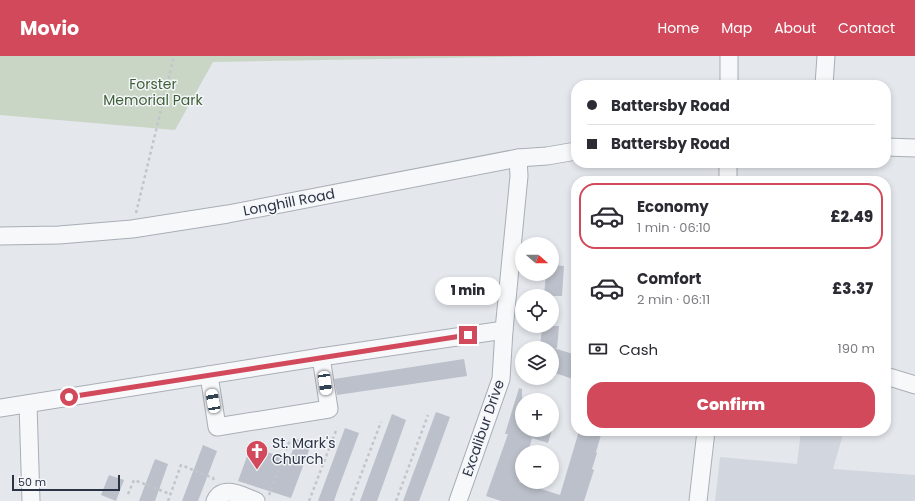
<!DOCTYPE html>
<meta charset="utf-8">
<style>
body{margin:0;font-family:Poppins,sans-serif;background:#f7f7f7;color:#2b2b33;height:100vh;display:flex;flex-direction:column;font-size:15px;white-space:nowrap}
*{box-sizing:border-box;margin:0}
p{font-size:13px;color:#7c7c81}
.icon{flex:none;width:22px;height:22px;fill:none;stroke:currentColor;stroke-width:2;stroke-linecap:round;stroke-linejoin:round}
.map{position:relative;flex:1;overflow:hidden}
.details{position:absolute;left:571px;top:120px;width:320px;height:260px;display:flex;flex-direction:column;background:#fff;border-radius:16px;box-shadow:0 2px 6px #0003}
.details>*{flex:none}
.banner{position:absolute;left:571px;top:24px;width:320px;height:88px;border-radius:16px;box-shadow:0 2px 6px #0003;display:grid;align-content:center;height:88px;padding:0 16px;background:#fff}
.needle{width:26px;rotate:110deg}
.tools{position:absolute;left:515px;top:181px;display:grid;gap:8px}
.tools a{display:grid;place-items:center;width:44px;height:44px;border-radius:50%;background:#fff;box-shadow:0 2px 6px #0003;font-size:20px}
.scale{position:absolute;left:12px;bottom:10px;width:108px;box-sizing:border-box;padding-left:4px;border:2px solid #2b3445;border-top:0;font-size:11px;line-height:14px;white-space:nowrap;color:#2b3445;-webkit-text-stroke:3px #f4f6f9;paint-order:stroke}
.end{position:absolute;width:18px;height:18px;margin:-9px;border:5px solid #d1495b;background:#fff;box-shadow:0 0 0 2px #fff}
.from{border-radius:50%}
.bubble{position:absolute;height:28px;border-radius:14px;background:#fff;box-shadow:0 2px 6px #0003;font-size:13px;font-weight:800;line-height:28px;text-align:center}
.car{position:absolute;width:12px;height:24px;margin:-12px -6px;border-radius:5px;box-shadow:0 0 3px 1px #0007;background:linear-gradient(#fff 24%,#345 0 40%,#fff 0 76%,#345 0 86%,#fff 0)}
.banner b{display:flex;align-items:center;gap:14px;height:38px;font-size:15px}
.banner b+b{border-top:1px solid #e1e1e2}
.banner i{width:10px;height:10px;background:#2b2b33}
ul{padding:7px 0 0;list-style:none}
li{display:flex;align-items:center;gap:12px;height:66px;margin:0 8px 6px;padding:0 8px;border:2px solid transparent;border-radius:16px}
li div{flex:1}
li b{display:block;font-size:15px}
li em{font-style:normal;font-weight:800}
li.active{border-color:#d1495b}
li>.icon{width:36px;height:36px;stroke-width:1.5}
.pay{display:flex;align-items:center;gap:10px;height:44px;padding:0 16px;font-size:15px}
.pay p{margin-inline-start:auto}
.primary-button{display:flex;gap:8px;margin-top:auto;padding:8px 16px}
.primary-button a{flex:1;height:46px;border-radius:16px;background:#d1495b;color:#fff;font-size:16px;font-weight:800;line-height:46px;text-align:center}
header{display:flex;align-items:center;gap:24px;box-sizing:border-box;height:56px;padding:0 20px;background:#d1495b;color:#fff}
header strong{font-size:19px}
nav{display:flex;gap:22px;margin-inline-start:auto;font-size:14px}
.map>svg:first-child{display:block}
.built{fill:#d2d6de}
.green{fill:#c9d6c5}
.building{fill:#bbc0ca}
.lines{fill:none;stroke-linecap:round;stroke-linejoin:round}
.minor-casing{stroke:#a9aeb7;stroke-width:19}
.path{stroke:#c2c5cb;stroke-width:2.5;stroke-dasharray:3 3;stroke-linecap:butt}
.minor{stroke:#f7f8fa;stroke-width:17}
.route{stroke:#d1495b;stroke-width:5}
.labels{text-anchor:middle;stroke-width:3;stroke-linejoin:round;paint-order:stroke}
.park-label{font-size:14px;fill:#3f6138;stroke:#f4f6f9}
.street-label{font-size:14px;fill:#2b3445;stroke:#f4f6f9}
.poi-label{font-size:14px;fill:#2b3445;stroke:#f4f6f9;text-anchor:start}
</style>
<header>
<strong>Movio</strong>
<nav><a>Home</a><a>Map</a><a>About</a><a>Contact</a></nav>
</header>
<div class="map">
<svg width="915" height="445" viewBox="0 0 915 445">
<rect width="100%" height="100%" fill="#e4e7ec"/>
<!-- built -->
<path class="built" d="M801,375H844L833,413L915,419V445H715L720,401L797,408Z"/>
<!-- green -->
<path class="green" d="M0,0H553L213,6L175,74L0,59Z"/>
<!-- building -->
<g class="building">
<path d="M552,209L564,210L562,240H544L546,218H552Z"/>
<path d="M542,270H559L557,292H554L576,299V324L552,316V292H540Z"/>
<path d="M464,303L467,320L337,339L334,323Z"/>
<path d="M519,332L522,333V374H552L548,387L532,382L528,396H522V414L519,426L560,439L579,375H601L599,379H601L596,396L597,397L592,413L594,414L584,445H501L486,440L508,378H505Z"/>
<path d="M436,356L450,361L431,413L419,445H403Z"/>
<path d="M392,358L406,364L385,423L377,445H360Z"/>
<path d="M345,372L359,377L337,436L334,445H318Z"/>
<path d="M297,383L311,389L291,442L238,425L249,395L253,396L254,391L289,404Z"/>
<path d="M203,389L217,395L206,424L198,445H182Z"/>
<path d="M155,403L168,408L155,445H139Z"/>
<path d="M109,419L124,424L116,445L101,439Z"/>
</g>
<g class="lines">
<!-- minor casing -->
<g class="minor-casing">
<g id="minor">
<path d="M729,29V0"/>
<path d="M824,29L826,0"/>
<path d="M886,91L915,92"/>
<path d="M728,125V107"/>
<path d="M0,180L59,179L132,173L228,158L518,102L547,100L576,95"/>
<path d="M209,319L217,371L329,353L321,301"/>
<path d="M886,320L915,329"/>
<path d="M28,348L31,445"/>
<path d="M0,352L321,301L504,274L519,120L518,102"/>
<path d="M215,445C223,428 242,440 256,445"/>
<path d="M458,445L501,323L504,274"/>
<path d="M698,445L706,375"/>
</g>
</g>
<!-- path -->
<g class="path">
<path d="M136,157L174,0"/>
<path d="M128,438L134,424L170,438"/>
<path d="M269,439L290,384"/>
<path d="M168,445L181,409L213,422L214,424"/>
<path d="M309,445L337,372"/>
<path d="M351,445L381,366"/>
<path d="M396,445L428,359"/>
</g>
<!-- minor -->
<use href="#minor" class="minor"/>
</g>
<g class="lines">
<!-- route -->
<path class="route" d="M69,341L468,279"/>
</g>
<!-- icons -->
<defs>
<g id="church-pin" transform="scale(1.15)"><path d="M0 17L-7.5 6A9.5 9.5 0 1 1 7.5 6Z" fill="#d1495b" stroke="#f4f6f9"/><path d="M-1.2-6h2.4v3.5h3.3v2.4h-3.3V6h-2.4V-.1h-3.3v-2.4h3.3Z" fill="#fff"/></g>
</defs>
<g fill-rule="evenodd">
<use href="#church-pin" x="257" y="395"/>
</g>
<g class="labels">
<!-- park labels -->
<g class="park-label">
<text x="153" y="33">Forster<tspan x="153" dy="16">Memorial Park</tspan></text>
</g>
<!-- street labels -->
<g class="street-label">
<text transform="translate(289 146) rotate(-11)" y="5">Longhill Road</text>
<text transform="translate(483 372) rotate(-71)" y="5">Excalibur Drive</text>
</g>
<!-- poi labels -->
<g class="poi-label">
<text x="272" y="392">St. Mark's<tspan x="272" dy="16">Church</tspan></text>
</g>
</g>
</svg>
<div class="tools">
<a><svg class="needle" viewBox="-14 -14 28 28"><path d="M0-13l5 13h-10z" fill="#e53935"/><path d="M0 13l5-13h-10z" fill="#7c7c81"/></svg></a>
<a><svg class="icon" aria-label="locate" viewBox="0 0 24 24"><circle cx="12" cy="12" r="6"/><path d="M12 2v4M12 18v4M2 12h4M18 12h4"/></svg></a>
<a><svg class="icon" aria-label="layers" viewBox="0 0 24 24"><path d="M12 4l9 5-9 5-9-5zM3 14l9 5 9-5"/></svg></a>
<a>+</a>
<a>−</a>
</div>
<div class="scale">50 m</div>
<i class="end from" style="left:69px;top:341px"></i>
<i class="end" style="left:468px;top:279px"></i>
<div class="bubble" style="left:435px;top:221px;width:66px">1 min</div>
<i class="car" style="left:325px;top:327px;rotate:172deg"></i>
<i class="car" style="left:213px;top:345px;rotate:350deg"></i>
<div class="banner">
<b><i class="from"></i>Battersby Road</b>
<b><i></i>Battersby Road</b>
</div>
<section class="details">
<ul>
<li class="active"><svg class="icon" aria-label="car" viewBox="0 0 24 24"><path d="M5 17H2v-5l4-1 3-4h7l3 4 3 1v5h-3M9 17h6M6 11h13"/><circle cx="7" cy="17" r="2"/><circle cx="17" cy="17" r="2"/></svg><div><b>Economy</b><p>1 min · 06:10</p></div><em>£2.49</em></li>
<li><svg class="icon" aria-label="car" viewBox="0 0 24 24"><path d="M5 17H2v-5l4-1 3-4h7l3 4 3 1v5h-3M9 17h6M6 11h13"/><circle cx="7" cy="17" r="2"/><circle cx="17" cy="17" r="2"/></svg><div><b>Comfort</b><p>2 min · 06:11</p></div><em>£3.37</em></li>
</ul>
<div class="pay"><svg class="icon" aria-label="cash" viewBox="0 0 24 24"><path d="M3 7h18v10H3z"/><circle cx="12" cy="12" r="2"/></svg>Cash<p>190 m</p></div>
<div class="primary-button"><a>Confirm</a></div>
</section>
</div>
